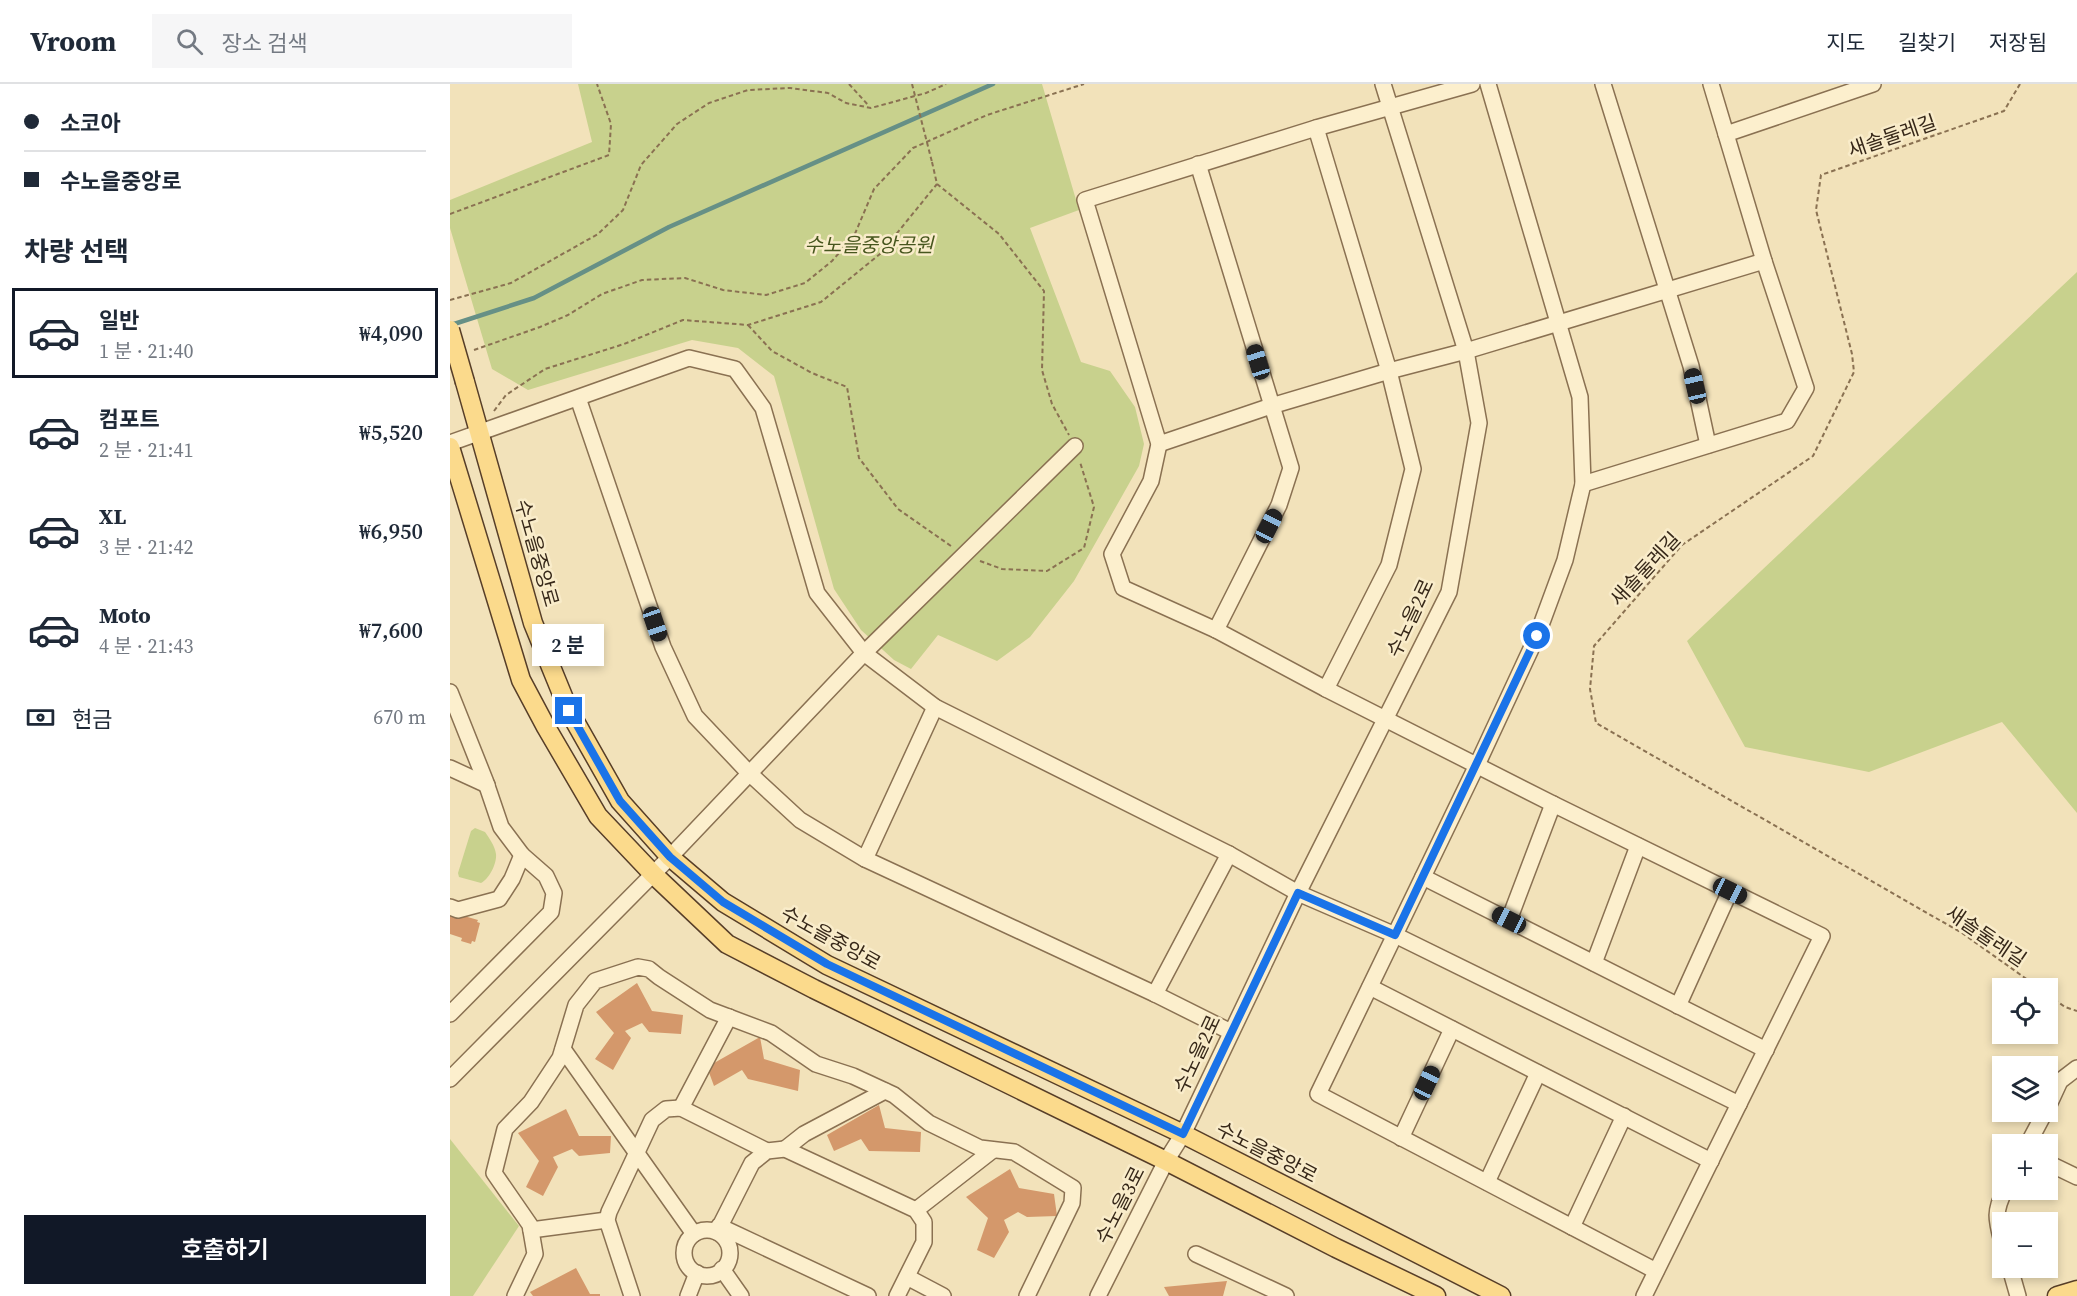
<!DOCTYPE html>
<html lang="ko">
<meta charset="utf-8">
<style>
body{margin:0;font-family:"Source Serif 4","Noto Sans KR",serif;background:#f6f6f7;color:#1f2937;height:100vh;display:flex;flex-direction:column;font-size:22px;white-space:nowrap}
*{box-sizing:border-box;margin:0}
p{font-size:20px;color:#747a83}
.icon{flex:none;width:33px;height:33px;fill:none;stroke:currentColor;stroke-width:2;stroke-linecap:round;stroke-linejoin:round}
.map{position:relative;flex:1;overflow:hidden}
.side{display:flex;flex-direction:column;background:#fff;width:450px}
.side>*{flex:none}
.top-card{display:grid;align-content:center;height:132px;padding:0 24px;background:#fff}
.tools{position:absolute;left:1542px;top:894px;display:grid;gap:12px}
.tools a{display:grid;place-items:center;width:66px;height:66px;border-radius:0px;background:#fff;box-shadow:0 3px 9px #0003;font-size:30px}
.end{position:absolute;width:27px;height:27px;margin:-14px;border:8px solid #1a73e8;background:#fff;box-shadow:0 0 0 3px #fff}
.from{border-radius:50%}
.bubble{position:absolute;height:42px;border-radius:0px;background:#fff;box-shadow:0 3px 9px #0003;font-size:20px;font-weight:600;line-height:42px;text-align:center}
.car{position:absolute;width:18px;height:36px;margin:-18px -9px;border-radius:8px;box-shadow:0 0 4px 2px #0007;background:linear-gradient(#222 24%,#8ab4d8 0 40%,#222 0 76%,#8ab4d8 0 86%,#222 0)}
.top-card b{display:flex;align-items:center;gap:21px;height:57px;font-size:22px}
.top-card b+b{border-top:2px solid #e0e1e3}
.top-card i{width:15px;height:15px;background:#1f2937}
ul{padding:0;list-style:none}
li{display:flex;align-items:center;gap:18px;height:90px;margin:0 12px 9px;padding:0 12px;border:3px solid transparent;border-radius:0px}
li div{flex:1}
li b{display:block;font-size:22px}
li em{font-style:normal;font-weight:600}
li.active{border-color:#111827}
li>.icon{width:54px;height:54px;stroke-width:1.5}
h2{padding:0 24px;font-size:27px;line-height:72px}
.pay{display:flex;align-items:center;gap:15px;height:66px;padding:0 24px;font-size:22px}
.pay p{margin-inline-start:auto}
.button{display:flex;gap:12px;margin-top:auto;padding:12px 24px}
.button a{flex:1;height:69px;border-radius:0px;background:#111827;color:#fff;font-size:24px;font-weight:600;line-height:69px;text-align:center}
header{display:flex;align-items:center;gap:36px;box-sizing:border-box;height:84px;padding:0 30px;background:#fff;border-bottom:2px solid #e0e1e3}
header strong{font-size:28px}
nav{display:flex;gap:33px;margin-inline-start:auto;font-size:21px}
.search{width:420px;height:54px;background:#f6f6f7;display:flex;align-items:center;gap:15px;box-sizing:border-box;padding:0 21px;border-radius:0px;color:#747a83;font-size:22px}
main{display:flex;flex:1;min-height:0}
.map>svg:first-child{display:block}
.green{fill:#c8d18d}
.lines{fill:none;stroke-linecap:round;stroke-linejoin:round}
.stream{stroke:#669086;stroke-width:4.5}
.building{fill:#d4986b}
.minor-casing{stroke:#8a7152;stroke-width:18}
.major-casing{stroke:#573e28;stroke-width:21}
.path{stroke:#8a7152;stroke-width:2;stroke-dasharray:4.5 3;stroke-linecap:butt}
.minor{stroke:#fcefcd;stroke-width:15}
.major{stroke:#fbda8c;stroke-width:18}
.major-bridge-casing{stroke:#573e28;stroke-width:21;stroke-linecap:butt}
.path-bridge{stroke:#8a7152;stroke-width:2;stroke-dasharray:4.5 3;stroke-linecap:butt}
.major-bridge{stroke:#fbda8c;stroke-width:18}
.route{stroke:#1a73e8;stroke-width:8}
.labels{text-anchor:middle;stroke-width:5;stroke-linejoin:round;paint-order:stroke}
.street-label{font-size:20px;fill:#372819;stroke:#f9ecca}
.park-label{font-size:20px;font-style:italic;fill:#47561e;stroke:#f9ecca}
</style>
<header>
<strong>Vroom</strong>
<div class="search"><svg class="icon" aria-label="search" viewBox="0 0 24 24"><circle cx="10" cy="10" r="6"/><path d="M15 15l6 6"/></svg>장소 검색</div>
<nav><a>지도</a><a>길찾기</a><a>저장됨</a></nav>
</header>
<main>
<section class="side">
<div class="top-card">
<b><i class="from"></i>소코아</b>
<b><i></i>수노을중앙로</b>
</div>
<h2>차량 선택</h2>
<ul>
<li class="active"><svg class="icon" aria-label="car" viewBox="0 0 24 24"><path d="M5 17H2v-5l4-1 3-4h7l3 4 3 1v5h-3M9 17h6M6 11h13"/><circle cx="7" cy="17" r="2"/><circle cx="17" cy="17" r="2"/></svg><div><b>일반</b><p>1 분 · 21:40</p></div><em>₩4,090</em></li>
<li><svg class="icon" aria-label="car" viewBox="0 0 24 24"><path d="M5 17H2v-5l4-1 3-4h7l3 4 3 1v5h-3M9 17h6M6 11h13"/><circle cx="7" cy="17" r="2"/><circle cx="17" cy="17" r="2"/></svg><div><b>컴포트</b><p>2 분 · 21:41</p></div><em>₩5,520</em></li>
<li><svg class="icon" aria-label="car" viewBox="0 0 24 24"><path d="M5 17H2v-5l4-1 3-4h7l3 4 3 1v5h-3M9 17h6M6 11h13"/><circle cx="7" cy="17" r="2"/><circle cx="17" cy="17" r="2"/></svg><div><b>XL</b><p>3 분 · 21:42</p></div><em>₩6,950</em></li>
<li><svg class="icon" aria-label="car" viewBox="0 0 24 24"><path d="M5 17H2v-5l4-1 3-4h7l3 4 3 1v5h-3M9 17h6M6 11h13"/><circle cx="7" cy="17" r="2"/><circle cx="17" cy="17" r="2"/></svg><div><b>Moto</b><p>4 분 · 21:43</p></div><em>₩7,600</em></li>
</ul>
<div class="pay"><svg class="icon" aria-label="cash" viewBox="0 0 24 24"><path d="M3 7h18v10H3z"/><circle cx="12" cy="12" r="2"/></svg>현금<p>670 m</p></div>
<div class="button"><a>호출하기</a></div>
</section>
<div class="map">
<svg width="1627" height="1212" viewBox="0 0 1627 1212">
<rect width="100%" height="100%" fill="#f2e2ba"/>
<!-- green -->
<g class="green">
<path d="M128,0H592L629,126L580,144L631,278L660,287L685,323L694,360L689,382L624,497L580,553L547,577L488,551L461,585L444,576L411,546L384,505L324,292L288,264L242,256L78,306L42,285L0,144V116L142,58Z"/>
<path d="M1627,188V729L1552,638L1419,688L1295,663L1237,557Z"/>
<path d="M25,744L35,748C39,754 45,762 46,770C47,780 39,795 31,799L9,793L8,789L21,747Z"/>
<path d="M0,1055L69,1142L23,1212H0Z"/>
</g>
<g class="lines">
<!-- stream -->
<path class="stream" d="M1,241L84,214L219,143L543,0"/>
</g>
<!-- building -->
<g class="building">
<path d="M0,828L28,836L27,838L30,839L25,858L22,857L21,860L11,857L12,854L0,850Z"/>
<path d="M187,899L202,927L233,931L231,950L199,948L192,939L175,947L181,954L163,986L145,975L164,949L146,928Z"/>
<path d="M310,953L314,975L350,986L348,1007L298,995L292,986L264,1002L257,983Z"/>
<path d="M429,1021L435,1044L471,1048L470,1068L419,1067L411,1055L384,1067L377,1051Z"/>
<path d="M116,1025L129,1052H161L160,1069L129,1072L122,1065L103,1073L108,1083L93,1112L76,1103L89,1077L68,1049Z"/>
<path d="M560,1085L569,1104L604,1110L607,1132L577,1133L568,1128L554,1136L559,1148L544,1174L527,1166L538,1134L516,1113Z"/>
<path d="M126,1184L140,1210H150V1212H83L80,1208Z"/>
<path d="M777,1197L773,1212H719L714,1203Z"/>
</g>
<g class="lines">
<!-- minor casing -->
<g class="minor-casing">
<g id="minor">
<path d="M1022,0L866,44L635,116L709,360L701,397L662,470L673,504L766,546L876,605L1103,720L1372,852L1194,1212"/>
<path d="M1038,0L1130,313L1133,400L1115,476L1087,552L1027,681L868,1010L1206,1187"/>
<path d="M1153,0L1241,282L1258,361"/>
<path d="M866,44L939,287L963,385L939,481L876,605"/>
<path d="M1276,50L1423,0"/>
<path d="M748,80L841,384L829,421L766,546"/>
<path d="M128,314L213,563L245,632L299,689L350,736L415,775L705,910L781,948"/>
<path d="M0,359L239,274L285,285L313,324L367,509L414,569L485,623L779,770L848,809L945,851L1289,1020"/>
<path d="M709,360L821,322L939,287L1016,267L1314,177"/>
<path d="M1133,400L1337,337L1356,304L1314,177L1261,0"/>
<path d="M0,608L35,696L51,743L72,771L96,792L104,809L101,828L0,930"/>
<path d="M0,684L37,701"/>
<path d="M415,775L485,623"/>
<path d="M973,793L1316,966"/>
<path d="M0,823L8,826L49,815L62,795L72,771"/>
<path d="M1059,836L1103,720"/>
<path d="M1144,879L1188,762"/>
<path d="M920,903L1261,1077"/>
<path d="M705,910L779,770"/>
<path d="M1228,922L1280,807"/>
<path d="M113,965L244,1150"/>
<path d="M0,995L220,773L414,569L625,362"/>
<path d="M1598,1023L1610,997L1627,984"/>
<path d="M231,1024L279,933"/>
<path d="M951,1054L1002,945"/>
<path d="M1578,1060L1595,1028"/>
<path d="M335,1065L354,1050L435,1007"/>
<path d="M1598,1079L1627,1093"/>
<path d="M1037,1098L1088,989"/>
<path d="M466,1126L543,1066"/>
<path d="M269,1142L418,1212"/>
<path d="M1122,1143L1174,1032"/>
<path d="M81,1146L157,1136"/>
<circle cx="257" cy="1169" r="23"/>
<path d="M267,1148L302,1079L317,1067L335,1065L466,1126L474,1138V1158L447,1212"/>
<path d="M1552,1158C1546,1135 1544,1127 1555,1106"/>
<path d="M746,1170L836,1212"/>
<path d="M1560,1184L1568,1212"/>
<path d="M272,1185L291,1212"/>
<path d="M457,1193L493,1212"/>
<path d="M65,1212L85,1170L80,1141L44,1089L55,1045L81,1018L110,974L126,921L145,897L188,883L199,885L209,893L260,926L321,949L366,980L403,992L444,1011L479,1039L530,1064L564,1068L623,1104L622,1119L577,1212"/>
<path d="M182,1212L157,1136L159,1128L202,1036L216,1025L231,1024L317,1067"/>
<path d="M238,1212L247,1189"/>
<path d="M648,1212L716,1077L733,1050L848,809L999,508L1029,339L1016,267L933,0"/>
</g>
</g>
<!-- major casing -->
<g class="major-casing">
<g id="major">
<path d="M15,298L83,539L119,627L170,717L220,773L273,818L377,881L733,1050L1051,1212"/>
<path d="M0,363L71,596L96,643L148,732L203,790L277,860L364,905L716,1077L886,1164L986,1212"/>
<path d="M1607,1212L1627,1206"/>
</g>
</g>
<!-- path -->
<g class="path">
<path d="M399,0L419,22"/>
<path d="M1570,0L1554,27L1371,91L1366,126L1402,270L1404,288L1363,372L1232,461L1144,562L1140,605L1146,639L1512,849L1589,904"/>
<path d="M482,78L487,100L549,150L594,207L592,286L602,320L619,351"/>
<path d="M0,130L159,71L161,40L147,0"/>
<path d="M0,216L61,199L148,150L173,126L191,81L227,40L259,19L298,6L340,4L378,9L396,19L421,24L476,9L496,0"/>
<path d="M298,241L322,267L362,289L397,303L409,374L448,425L501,462"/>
<path d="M24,266L90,243L118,231L152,210L192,196L235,194L273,206L316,211L355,199L382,177L404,152L424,105L463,64L537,31L634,0"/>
<path d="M44,327L56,311L95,285L174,260L233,236L298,241L371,218L430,170L487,100"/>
<path d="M530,477L552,485L597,487L634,464L644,423L630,378"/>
<path d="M1598,911L1615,923L1627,927"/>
</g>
<!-- minor -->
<use href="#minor" class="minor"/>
<!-- major -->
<use href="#major" class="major"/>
<!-- major-bridge casing -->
<g class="major-bridge-casing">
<path id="major-bridge" d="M0,246L15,298"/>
</g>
<!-- path-bridge -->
<path class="path-bridge" d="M462,0L482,78"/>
<!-- major-bridge -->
<use href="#major-bridge" class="major-bridge"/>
</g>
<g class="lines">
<!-- route -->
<path class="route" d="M119,627L170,717L220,773L273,818L377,880L733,1050L848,809L945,851L1087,552"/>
</g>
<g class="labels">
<!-- street labels -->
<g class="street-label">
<text transform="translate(1442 52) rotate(-19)" y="7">새솔둘레길</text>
<text transform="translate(87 469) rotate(74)" y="7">수노을중앙로</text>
<text transform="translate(1195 485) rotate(-47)" y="7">새솔둘레길</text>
<text transform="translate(960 534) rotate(-65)" y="7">수노을2로</text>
<text transform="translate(1536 852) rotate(34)" y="7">새솔둘레길</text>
<text transform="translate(381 854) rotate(29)" y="7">수노을중앙로</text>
<text transform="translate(747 970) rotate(-65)" y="7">수노을2로</text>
<text transform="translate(817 1068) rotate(27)" y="7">수노을중앙로</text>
<text transform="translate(670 1121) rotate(-63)" y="7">수노을3로</text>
</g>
<!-- park labels -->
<g class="park-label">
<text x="419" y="168">수노을중앙공원</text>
</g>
</g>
</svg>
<div class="tools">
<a><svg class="icon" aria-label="locate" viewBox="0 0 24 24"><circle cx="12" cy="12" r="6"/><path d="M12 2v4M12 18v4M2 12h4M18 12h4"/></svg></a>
<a><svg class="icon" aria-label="layers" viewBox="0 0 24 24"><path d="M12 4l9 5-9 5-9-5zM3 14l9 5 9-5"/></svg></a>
<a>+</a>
<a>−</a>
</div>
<i class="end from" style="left:1087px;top:552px"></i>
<i class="end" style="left:119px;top:627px"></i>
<div class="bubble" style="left:82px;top:540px;width:72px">2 분</div>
<i class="car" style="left:808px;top:278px;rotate:343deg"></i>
<i class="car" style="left:1245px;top:302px;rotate:347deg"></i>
<i class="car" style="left:819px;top:442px;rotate:27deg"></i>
<i class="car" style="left:205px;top:540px;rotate:161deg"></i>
<i class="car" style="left:1280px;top:807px;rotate:116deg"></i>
<i class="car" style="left:1059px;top:836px;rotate:297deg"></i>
<i class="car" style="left:977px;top:999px;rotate:25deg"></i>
</div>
</main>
